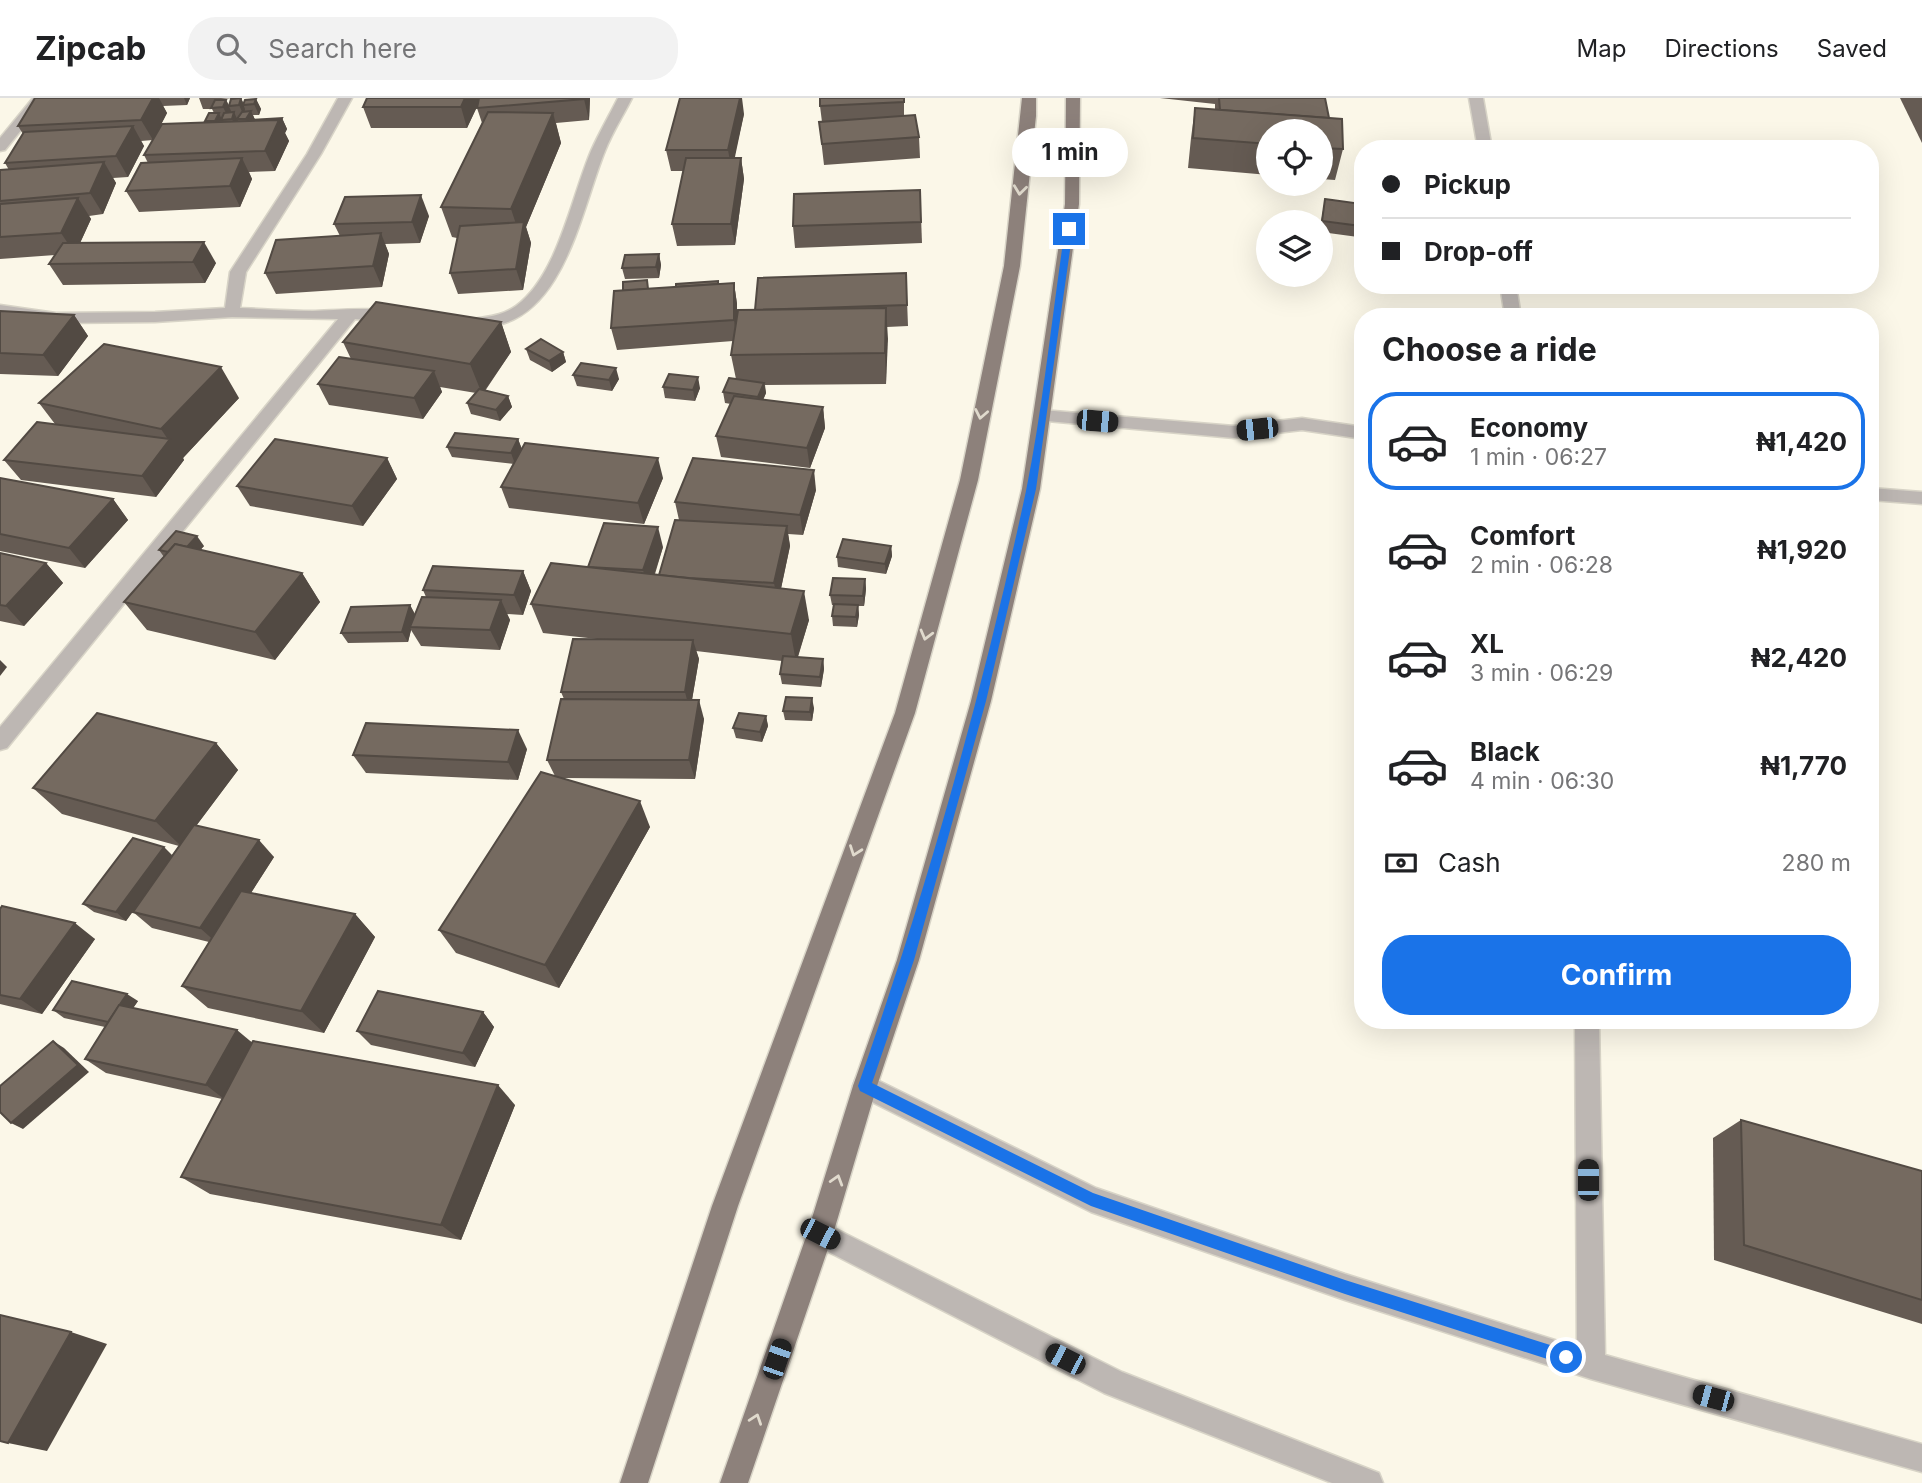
<!DOCTYPE html>
<meta charset="utf-8">
<style>
body{margin:0;font-family:Inter,sans-serif;background:#f2f2f2;color:#202124;height:100vh;display:flex;flex-direction:column;font-size:26px;white-space:nowrap}
*{box-sizing:border-box;margin:0}
p{font-size:23px;color:#757577}
.icon{flex:none;width:38px;height:38px;fill:none;stroke:currentColor;stroke-width:2;stroke-linecap:round;stroke-linejoin:round}
.map{position:relative;flex:1;overflow:hidden}
.side{position:absolute;left:1354px;top:210px;width:525px;height:721px;display:flex;flex-direction:column;background:#fff;border-radius:28px;box-shadow:0 7px 28px #0002}
.side>*{flex:none}
.top-card{position:absolute;left:1354px;top:42px;width:525px;height:154px;border-radius:28px;box-shadow:0 7px 28px #0002;display:grid;align-content:center;height:154px;padding:0 28px;background:#fff}
.controls{position:absolute;left:1256px;top:21px;display:grid;gap:14px}
.controls a{display:grid;place-items:center;width:77px;height:77px;border-radius:50%;background:#fff;box-shadow:0 7px 28px #0002;font-size:35px}
.end{position:absolute;width:32px;height:32px;margin:-16px;border:9px solid #1a73e8;background:#fff;box-shadow:0 0 0 4px #fff}
.from{border-radius:50%}
.bubble{position:absolute;height:49px;border-radius:24px;background:#fff;box-shadow:0 7px 28px #0002;font-size:23px;font-weight:700;line-height:49px;text-align:center}
.car{position:absolute;width:21px;height:42px;margin:-21px -10px;border-radius:9px;box-shadow:0 0 5px 2px #0007;background:linear-gradient(#222 24%,#8ab4d8 0 40%,#222 0 76%,#8ab4d8 0 86%,#222 0)}
.top-card b{display:flex;align-items:center;gap:24px;height:66px;font-size:26px}
.top-card b+b{border-top:2px solid #e0e0e0}
.top-card i{width:18px;height:18px;background:#202124}
ul{padding:0;list-style:none}
li{display:flex;align-items:center;gap:21px;height:98px;margin:0 14px 10px;padding:0 14px;border:4px solid transparent;border-radius:28px}
li div{flex:1}
li b{display:block;font-size:26px}
li em{font-style:normal;font-weight:700}
li.current{border-color:#1a73e8}
li>.icon{width:63px;height:63px;stroke-width:1.5}
h2{padding:0 28px;font-size:32px;line-height:84px}
.pay{display:flex;align-items:center;gap:18px;height:77px;padding:0 28px;font-size:26px}
.pay p{margin-inline-start:auto}
.primary-button{display:flex;gap:14px;margin-top:auto;padding:14px 28px}
.primary-button a{flex:1;height:80px;border-radius:28px;background:#1a73e8;color:#fff;font-size:28px;font-weight:700;line-height:80px;text-align:center}
header{display:flex;align-items:center;gap:42px;box-sizing:border-box;height:98px;padding:0 35px;background:#fff;border-bottom:2px solid #e0e0e0}
header strong{font-size:33px}
nav{display:flex;gap:38px;margin-inline-start:auto;font-size:24px}
.search{width:490px;height:63px;background:#f2f2f2;display:flex;align-items:center;gap:18px;box-sizing:border-box;padding:0 24px;border-radius:28px;color:#757577;font-size:26px}
.map>svg:first-child{display:block}
.lines{fill:none;stroke-linecap:round;stroke-linejoin:round}
.street-casing{stroke:#d8d4c7;stroke-width:3}
.primary-casing{stroke:#d8d4c7;stroke-width:3}
.street{fill:#bdb7b3;fill-rule:evenodd}
.primary{fill:#8d817b;fill-rule:evenodd}
.wall{fill:#655b53}
.shaded-wall{fill:#524a43}
.building{fill:#756a60;stroke:#524a43;stroke-width:2}
.oneway{stroke:#e0dacd}
.route{fill:#1a73e8}
</style>
<header>
<strong>Zipcab</strong>
<div class="search"><svg class="icon" aria-label="search" viewBox="0 0 24 24"><circle cx="10" cy="10" r="6"/><path d="M15 15l6 6"/></svg>Search here</div>
<nav><a>Map</a><a>Directions</a><a>Saved</a></nav>
</header>
<div class="map">
<svg width="1922" height="1385" viewBox="0 0 1922 1385">
<rect width="100%" height="100%" fill="#fbf7e8"/>
<g class="lines">
<!-- street casing -->
<g class="street-casing">
<g id="street">
<path d="M33,0H47L5,52L0,53V40Z"/>
<path d="M338,0H352L321,56L246,174L240,210C264,211 289,213 313,213C332,213 387,206 400,219L392,224L355,221L7,650L0,652V629L338,221L232,219L155,224L56,225L0,217V207L56,215L155,214L225,210L230,174L307,56Z"/>
<path d="M618,0H632C623,18 612,35 605,53C581,112 564,223 486,229C478,230 472,231 464,229L462,226L464,223C483,218 499,220 516,208C558,177 571,100 591,53C599,35 609,18 618,0Z"/>
<path d="M1469,0H1483L1492,51H1478Z"/>
<path d="M1500,187H1516L1521,219H1505Z"/>
<path d="M1042,312L1234,328L1302,320L1363,329V341L1302,332L1234,340L1036,322L1034,318L1036,314Z"/>
<path d="M1871,390L1922,394V406L1871,402Z"/>
<path d="M1575,922H1599L1605,1257L1922,1346V1374L1591,1281L1345,1202L1091,1114L856,996L853,988L856,980L865,976L1096,1090L1345,1176L1577,1249Z"/>
<path d="M820,1123L1122,1274L1379,1375L1383,1385H1332L1104,1295L811,1145L807,1136L811,1127Z"/>
</g>
</g>
<!-- primary casing -->
<g class="primary-casing">
<g id="primary">
<path d="M1022,0H1036V18L1020,168L978,382L915,615L738,1108L648,1385H620L712,1108L895,615L960,382L1004,168Z"/>
<path d="M1066,0H1080L1079,106L1040,391L991,603L919,862L877,988L833,1136L748,1385H720L807,1136L853,988L897,862L971,603L1022,391L1065,106Z"/>
</g>
</g>
<!-- street -->
<use href="#street" class="street"/>
<!-- primary -->
<use href="#primary" class="primary"/>
</g>
<!-- wall -->
<g class="wall">
<path d="M35,0H190L187,7L163,8L167,15L153,42L206,25L205,23L214,15L212,11H203L199,0H233L221,1L226,2L229,7L241,0L244,6L256,1L261,11L259,17H253L255,22L282,20L287,31L285,35L289,43L275,73L249,74L252,81L240,109L139,114L126,93L148,65L144,57L153,42L141,43L144,48L128,79L113,80L116,85L103,116L89,118L91,121L80,145L216,165L205,185L63,187L49,166L55,157L0,161V72H9L5,65L23,36L18,28Z"/>
<path d="M367,0H478V2L479,0H590L589,22L556,25L561,45L526,129L531,145L523,192L458,196L450,175L457,140L452,139L441,109L482,25L477,10L478,7L467,30H371L363,9Z"/>
<path d="M904,0V18L919,39L920,60L824,67L819,24H822L820,8Z"/>
<path d="M1160,0H1325L1329,20L1343,51L1335,82L1321,81V33H1269V77L1188,70L1191,40L1195,10L1215,12V6Z"/>
<path d="M1900,0H1922V45Z"/>
<path d="M744,16L734,60H741L744,81L735,147L677,148L672,126L683,73H671L666,52Z"/>
<path d="M920,92L922,145L795,150L793,128Z"/>
<path d="M1325,101L1361,128L1358,139L1321,134V124Z"/>
<path d="M429,118L420,145L385,146L389,156L382,189L276,196L265,175L340,138L334,126Z"/>
<path d="M659,156L661,167L659,180L625,181L622,170Z"/>
<path d="M906,175L908,228L887,229L886,286L765,287L766,295L763,302L823,309L825,330L810,370L721,359L716,338L731,306L725,305L723,294L736,281L731,257L733,243L617,252L611,230L649,191L734,185L737,206V216Z"/>
<path d="M0,213L74,217L88,238L58,278L0,276Z"/>
<path d="M501,224L511,254L485,293L508,298L512,309L500,323L471,316L467,305L476,295L440,289L442,294L423,321L329,307L318,286L351,261L343,244Z"/>
<path d="M526,251L563,254L566,264L552,274L530,262Z"/>
<path d="M573,277L619,281L612,293L577,288Z"/>
<path d="M663,289L700,290L695,303L665,300Z"/>
<path d="M239,300L183,360L184,362L156,399L21,382L4,362L55,326L39,305Z"/>
<path d="M518,341L522,351L663,380L644,426L509,410L501,389L514,366L452,359L447,349Z"/>
<path d="M387,360L397,381L363,428L250,408L237,388Z"/>
<path d="M0,380L113,401L128,422L85,470L0,453Z"/>
<path d="M816,392L803,437L788,436L790,448L781,490L809,522L798,559L823,561L824,571L821,589L782,586L780,576L782,563L696,553L699,561L692,602L704,621L695,681L563,680L650,729L559,890L456,855L439,832L555,678L547,662L564,601L561,594L597,541L543,535L531,506L588,469L663,449L655,476L659,477L679,422L675,404Z"/>
<path d="M204,448L200,452L302,475L320,504L275,562L147,532L124,504L164,459L159,452Z"/>
<path d="M891,448L892,458L886,476L838,469L837,459Z"/>
<path d="M0,455L46,465L63,485L24,528L0,523Z"/>
<path d="M523,473L531,493L523,517L507,516L510,522L500,552L421,548L411,532L408,544L348,545L341,535L410,507L415,516L426,499L423,492Z"/>
<path d="M865,481L866,491L864,508H858L859,517L857,529L833,528L832,518L834,507H832L830,497Z"/>
<path d="M814,610L812,623L785,622L783,613Z"/>
<path d="M766,618L768,628L762,644L736,640L733,630Z"/>
<path d="M216,645L238,672L196,728L274,759L251,795L355,816L375,839L324,935L208,910L182,888L209,844L152,830L133,814L145,796L126,823L94,814L83,806L172,757L179,748L62,716L33,690Z"/>
<path d="M527,651L518,682L366,675L353,657Z"/>
<path d="M0,811L95,841L42,916L0,906Z"/>
<path d="M138,903L133,910L252,944L515,1007L461,1142L210,1096L181,1079L222,1001L106,975L85,961L105,929L64,920L53,912Z"/>
<path d="M483,914L494,929L475,969L371,947L357,933Z"/>
<path d="M1741,1022L1922,1073V1226L1714,1162L1713,1040Z"/>
</g>
<!-- shaded-wall -->
<g class="shaded-wall">
<path d="M153,0H159L167,15L153,42L141,22Z"/>
<path d="M184,0H190L187,7Z"/>
<path d="M241,0L245,11L244,18L239,7Z"/>
<path d="M465,0H478L479,4L467,30L461,9Z"/>
<path d="M584,0H590L589,22L584,1Z"/>
<path d="M740,0H742L744,16L732,73L728,52Z"/>
<path d="M256,1L261,11L259,17L254,6Z"/>
<path d="M226,2L231,13L228,19L223,9Z"/>
<path d="M251,13L256,24L251,31L246,21Z"/>
<path d="M234,14L239,25L237,32L232,21Z"/>
<path d="M219,15L224,27L220,33L215,23Z"/>
<path d="M553,15L561,45L526,129L531,145L523,192L516,171L521,141L511,111Z"/>
<path d="M282,20L287,31L285,35L289,43L275,73L265,53L279,22Z"/>
<path d="M133,28L144,48L128,79L116,58Z"/>
<path d="M242,60L252,81L240,109L230,88Z"/>
<path d="M741,60L744,81L735,147L731,126Z"/>
<path d="M104,64L116,85L103,116L90,95Z"/>
<path d="M421,97L429,118L420,145L412,124Z"/>
<path d="M78,100L91,121L75,156L61,135Z"/>
<path d="M381,135L389,156L382,189L373,168Z"/>
<path d="M204,144L216,165L205,185L193,164Z"/>
<path d="M659,156L661,167L659,180L656,169Z"/>
<path d="M734,185L737,206V243L734,222Z"/>
<path d="M886,210L888,241L886,286L885,255Z"/>
<path d="M74,217L88,238L58,278L43,257Z"/>
<path d="M501,224L511,254L482,296L470,266Z"/>
<path d="M563,254L566,264L552,274L549,263Z"/>
<path d="M221,269L239,300L183,360L184,362L156,399L142,378L169,343L161,331Z"/>
<path d="M616,270L619,281L612,293L609,282Z"/>
<path d="M434,273L442,294L423,321L414,300Z"/>
<path d="M698,279L700,290L695,303L693,292Z"/>
<path d="M764,285L766,295L760,309L758,299Z"/>
<path d="M508,298L512,309L500,323L496,312Z"/>
<path d="M823,309L825,330L810,370L807,350Z"/>
<path d="M518,341L522,352L515,366L511,355Z"/>
<path d="M387,360L397,381L363,428L352,408Z"/>
<path d="M658,360L663,380L644,426L638,405Z"/>
<path d="M814,372L816,392L803,437L800,417Z"/>
<path d="M113,401L128,422L85,470L69,450Z"/>
<path d="M787,428L790,448L778,505L774,485Z"/>
<path d="M658,429L663,449L649,492L643,472Z"/>
<path d="M197,438L204,448L187,467L179,457Z"/>
<path d="M891,448L892,458L886,476L885,466Z"/>
<path d="M46,465L63,485L24,528L6,508Z"/>
<path d="M523,473L531,493L523,517L514,497Z"/>
<path d="M302,475L320,504L275,562L255,534Z"/>
<path d="M865,481L866,491L864,508L863,498Z"/>
<path d="M804,493L809,522L796,564L791,536Z"/>
<path d="M501,502L510,522L500,552L490,532Z"/>
<path d="M410,507L415,517L410,529L411,532L408,544L402,534Z"/>
<path d="M858,507L859,517L857,529L856,519Z"/>
<path d="M693,542L699,561L690,613L685,594Z"/>
<path d="M823,561L824,571L821,589L820,579Z"/>
<path d="M0,562L7,569L0,578Z"/>
<path d="M812,600L814,610L812,623L810,614Z"/>
<path d="M699,602L704,621L695,681L689,662Z"/>
<path d="M766,618L768,628L762,644L760,634Z"/>
<path d="M518,632L527,651L518,682L508,664Z"/>
<path d="M216,645L238,672L181,748L155,723Z"/>
<path d="M640,703L650,729L559,890L545,867Z"/>
<path d="M259,742L274,759L218,846L200,830Z"/>
<path d="M164,749L173,758L126,823L116,814Z"/>
<path d="M355,816L375,839L324,935L301,913Z"/>
<path d="M75,825L95,841L42,916L20,901Z"/>
<path d="M127,896L138,903L118,932L108,924Z"/>
<path d="M483,914L494,929L475,969L463,955Z"/>
<path d="M237,932L255,947L224,1001L206,987Z"/>
<path d="M53,943L64,950L89,974L23,1031L11,1025Z"/>
<path d="M498,987L515,1007L461,1142L441,1127Z"/>
<path d="M71,1234L107,1246L47,1353L8,1345Z"/>
</g>
<!-- building -->
<g class="building">
<path d="M35,0H153L141,22L18,28Z"/>
<path d="M241,0L239,7L229,8L231,1Z"/>
<path d="M367,0H465L461,9H363Z"/>
<path d="M479,0H584V1L477,10Z"/>
<path d="M680,0H740L728,52H666Z"/>
<path d="M820,0H904V4L820,8Z"/>
<path d="M1219,0H1325L1329,20L1220,12Z"/>
<path d="M256,1L254,6L243,7L245,2Z"/>
<path d="M215,2H226L223,9L211,10Z"/>
<path d="M1195,10L1342,21L1343,51L1321,50V33H1269V46L1193,40Z"/>
<path d="M251,13L246,21H237L242,14Z"/>
<path d="M234,14L232,21L221,22L224,15Z"/>
<path d="M488,14L553,15L511,111L441,109Z"/>
<path d="M209,15H219L215,23H205Z"/>
<path d="M915,17L919,39L822,46L819,24Z"/>
<path d="M282,20L280,24L279,22L249,23V22Z"/>
<path d="M279,22L265,53L144,57L162,26Z"/>
<path d="M133,28L116,58L5,65L24,34Z"/>
<path d="M242,60L230,88L126,93L141,65Z"/>
<path d="M686,60H741L731,126H672Z"/>
<path d="M104,64L90,95L0,103V72Z"/>
<path d="M920,92L921,124L793,128L794,96Z"/>
<path d="M421,97L412,124L334,126L345,99Z"/>
<path d="M78,100L61,135L0,139V106Z"/>
<path d="M1325,101L1362,106L1361,128L1322,123Z"/>
<path d="M524,124L516,171L450,175L460,128Z"/>
<path d="M381,135L373,168L265,175L276,142Z"/>
<path d="M204,144L193,164L49,166L63,145Z"/>
<path d="M659,156L656,169L622,170L625,157Z"/>
<path d="M906,175L907,207L755,212L758,180Z"/>
<path d="M647,182L648,191L623,193V184Z"/>
<path d="M718,183V186L676,189V186Z"/>
<path d="M734,185V222L611,230L614,193Z"/>
<path d="M376,204L501,224L470,266L343,244Z"/>
<path d="M886,210L885,255L731,257L738,212Z"/>
<path d="M0,213L74,217L43,257L0,255Z"/>
<path d="M541,241L563,254L549,263L526,251Z"/>
<path d="M104,246L221,269L161,331L39,305Z"/>
<path d="M339,259L434,273L414,300L318,286Z"/>
<path d="M581,265L616,270L609,282L573,277Z"/>
<path d="M669,276L698,279L693,292L663,289Z"/>
<path d="M729,280L764,285L758,299L723,294Z"/>
<path d="M479,291L508,298L496,312L467,305Z"/>
<path d="M734,298L823,309L807,350L716,338Z"/>
<path d="M37,324L170,341L142,378L4,362Z"/>
<path d="M455,335L518,341L511,355L447,349Z"/>
<path d="M275,341L387,360L352,408L237,388Z"/>
<path d="M525,345L658,360L638,405L501,389Z"/>
<path d="M693,360L814,372L800,417L675,404Z"/>
<path d="M0,380L113,401L69,450L0,436Z"/>
<path d="M675,422L787,428L774,485L689,480L659,477Z"/>
<path d="M604,425L658,429L643,472L588,469Z"/>
<path d="M176,433L197,438L187,449L175,446L168,454L159,452Z"/>
<path d="M843,441L891,448L885,466L837,459Z"/>
<path d="M175,446L302,475L255,534L124,504Z"/>
<path d="M0,455L46,465L6,508L0,507Z"/>
<path d="M551,465L804,493L791,536L531,506Z"/>
<path d="M433,468L523,473L514,497L423,492Z"/>
<path d="M833,480L865,481L863,498L830,497Z"/>
<path d="M422,499L501,502L490,532L410,529Z"/>
<path d="M834,506L858,507L856,519L832,518Z"/>
<path d="M410,507L402,534L341,535L351,509Z"/>
<path d="M573,541L693,542L685,594H561Z"/>
<path d="M783,558L823,561L820,579L780,576Z"/>
<path d="M786,599L812,600L810,614L783,613Z"/>
<path d="M561,601L699,602L689,662H547Z"/>
<path d="M97,615L216,645L155,723L33,690Z"/>
<path d="M739,615L766,618L760,634L733,630Z"/>
<path d="M366,625L518,632L508,664L353,657Z"/>
<path d="M541,674L640,703L545,867L439,832Z"/>
<path d="M194,727L259,742L200,830L133,814Z"/>
<path d="M133,740L164,749L116,814L83,806Z"/>
<path d="M241,793L355,816L301,913L182,888Z"/>
<path d="M2,808L75,825L20,901L0,897V811Z"/>
<path d="M72,883L127,896L108,924L53,912Z"/>
<path d="M378,893L483,914L463,955L357,933Z"/>
<path d="M119,907L237,932L206,987L85,961Z"/>
<path d="M53,943L78,967L11,1025L0,1014V988Z"/>
<path d="M253,943L498,987L441,1127L181,1079Z"/>
<path d="M1741,1022L1922,1073V1202L1744,1147Z"/>
<path d="M0,1217L71,1234L8,1345L0,1343Z"/>
</g>
<!-- one-way arrows -->
<defs><path id="oneway-chevron" d="M-2-3.5L2.5 0L-2 3.5" fill="none" stroke-width="1.6" stroke-linecap="round" stroke-linejoin="round" transform="scale(1.75)"/></defs>
<g class="oneway">
<use href="#oneway-chevron" transform="translate(1020 92) rotate(97)"/>
<use href="#oneway-chevron" transform="translate(981 316) rotate(101)"/>
<use href="#oneway-chevron" transform="translate(926 537) rotate(105)"/>
<use href="#oneway-chevron" transform="translate(855 753) rotate(110)"/>
<use href="#oneway-chevron" transform="translate(837 1082) rotate(-73)"/>
<use href="#oneway-chevron" transform="translate(756 1321) rotate(-71)"/>
</g>
<!-- route -->
<path class="route" d="M1069,129L1073,131L1036,391L986,603L914,862L872,985L1093,1095L1345,1182L1566,1252L1572,1254L1574,1259L1572,1265L1566,1267L1345,1196L1091,1108L860,993L858,988C926,794 983,594 1026,393C1043,309 1052,217 1065,131Z"/>
</svg>
<div class="controls">
<a><svg class="icon" aria-label="locate" viewBox="0 0 24 24"><circle cx="12" cy="12" r="6"/><path d="M12 2v4M12 18v4M2 12h4M18 12h4"/></svg></a>
<a><svg class="icon" aria-label="layers" viewBox="0 0 24 24"><path d="M12 4l9 5-9 5-9-5zM3 14l9 5 9-5"/></svg></a>
</div>
<i class="end from" style="left:1566px;top:1259px"></i>
<i class="end" style="left:1069px;top:131px"></i>
<div class="bubble" style="left:1012px;top:30px;width:116px">1 min</div>
<i class="car" style="left:1097px;top:323px;rotate:95deg"></i>
<i class="car" style="left:1257px;top:331px;rotate:264deg"></i>
<i class="car" style="left:1588px;top:1082px;rotate:0deg"></i>
<i class="car" style="left:820px;top:1136px;rotate:117deg"></i>
<i class="car" style="left:777px;top:1261px;rotate:19deg"></i>
<i class="car" style="left:1065px;top:1261px;rotate:297deg"></i>
<i class="car" style="left:1713px;top:1300px;rotate:285deg"></i>
<div class="top-card">
<b><i class="from"></i>Pickup</b>
<b><i></i>Drop-off</b>
</div>
<section class="side">
<h2>Choose a ride</h2>
<ul>
<li class="current"><svg class="icon" aria-label="car" viewBox="0 0 24 24"><path d="M5 17H2v-5l4-1 3-4h7l3 4 3 1v5h-3M9 17h6M6 11h13"/><circle cx="7" cy="17" r="2"/><circle cx="17" cy="17" r="2"/></svg><div><b>Economy</b><p>1 min · 06:27</p></div><em>₦1,420</em></li>
<li><svg class="icon" aria-label="car" viewBox="0 0 24 24"><path d="M5 17H2v-5l4-1 3-4h7l3 4 3 1v5h-3M9 17h6M6 11h13"/><circle cx="7" cy="17" r="2"/><circle cx="17" cy="17" r="2"/></svg><div><b>Comfort</b><p>2 min · 06:28</p></div><em>₦1,920</em></li>
<li><svg class="icon" aria-label="car" viewBox="0 0 24 24"><path d="M5 17H2v-5l4-1 3-4h7l3 4 3 1v5h-3M9 17h6M6 11h13"/><circle cx="7" cy="17" r="2"/><circle cx="17" cy="17" r="2"/></svg><div><b>XL</b><p>3 min · 06:29</p></div><em>₦2,420</em></li>
<li><svg class="icon" aria-label="car" viewBox="0 0 24 24"><path d="M5 17H2v-5l4-1 3-4h7l3 4 3 1v5h-3M9 17h6M6 11h13"/><circle cx="7" cy="17" r="2"/><circle cx="17" cy="17" r="2"/></svg><div><b>Black</b><p>4 min · 06:30</p></div><em>₦1,770</em></li>
</ul>
<div class="pay"><svg class="icon" aria-label="cash" viewBox="0 0 24 24"><path d="M3 7h18v10H3z"/><circle cx="12" cy="12" r="2"/></svg>Cash<p>280 m</p></div>
<div class="primary-button"><a>Confirm</a></div>
</section>
</div>
